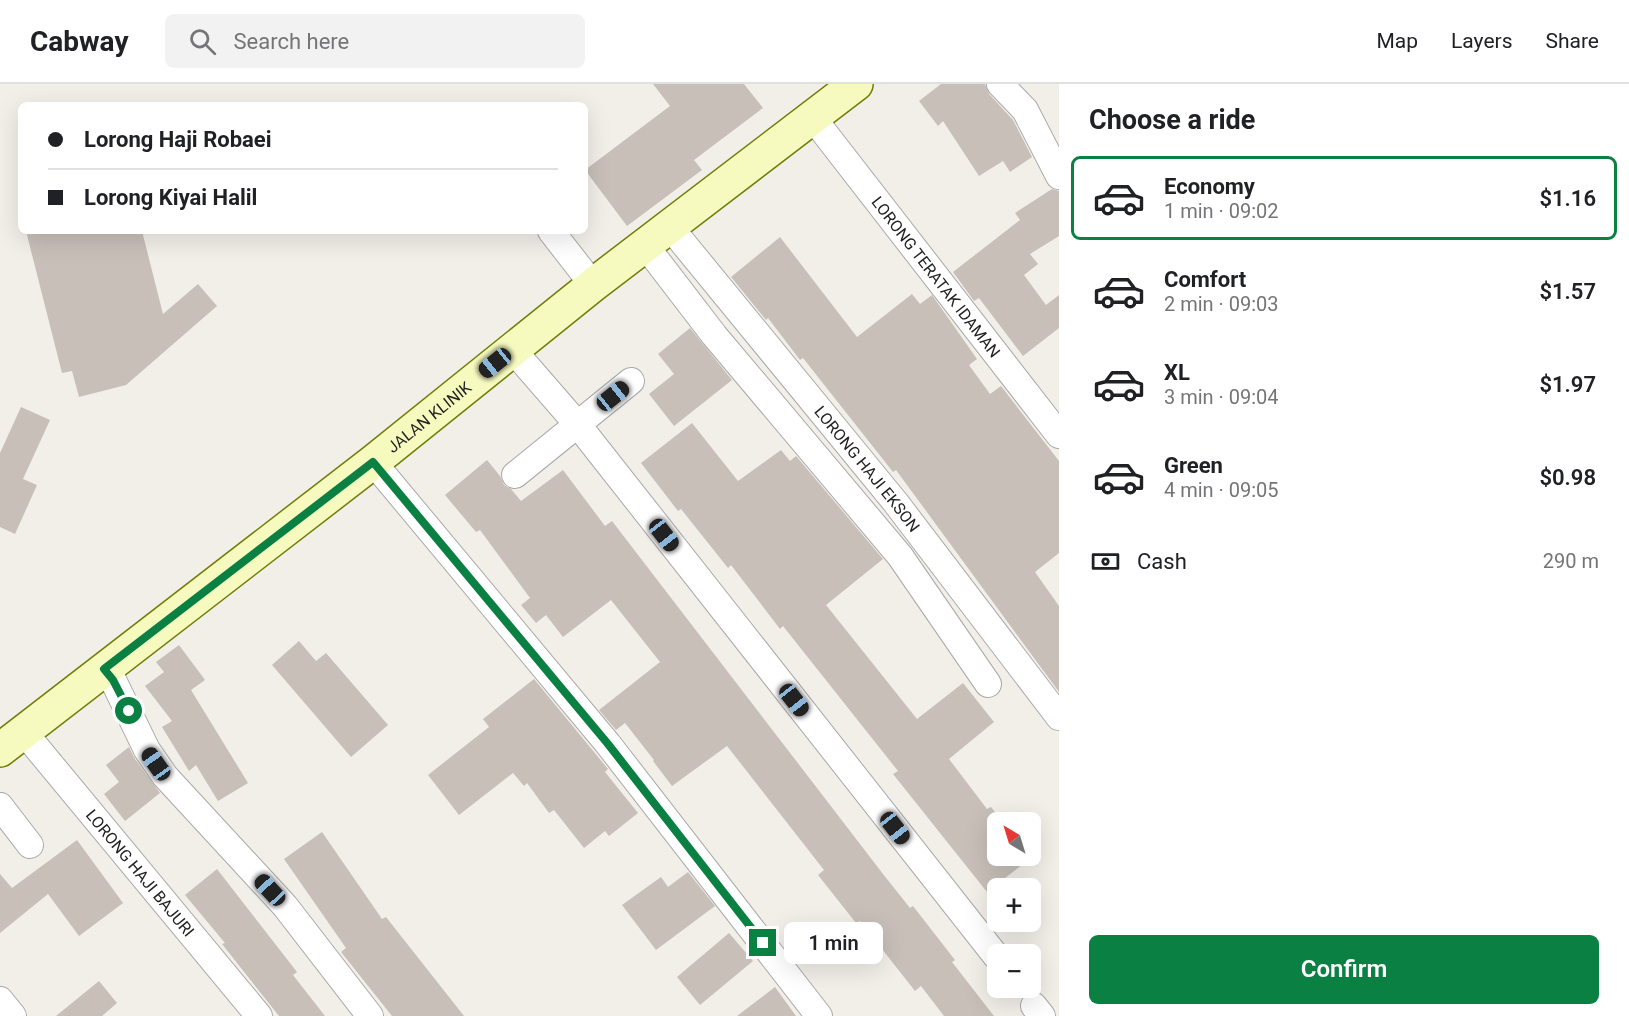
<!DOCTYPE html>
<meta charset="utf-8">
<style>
body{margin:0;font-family:Roboto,sans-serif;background:#f2f2f2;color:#202124;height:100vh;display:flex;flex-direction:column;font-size:22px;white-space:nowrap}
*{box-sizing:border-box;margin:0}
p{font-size:20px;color:#757577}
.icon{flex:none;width:33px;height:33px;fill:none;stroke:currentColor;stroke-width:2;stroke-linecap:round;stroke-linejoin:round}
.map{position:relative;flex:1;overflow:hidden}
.details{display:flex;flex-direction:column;background:#fff;width:570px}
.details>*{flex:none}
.banner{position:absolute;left:18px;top:18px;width:570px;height:132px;border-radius:9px;box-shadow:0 6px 24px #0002;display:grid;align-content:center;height:132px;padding:0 30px;background:#fff}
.needle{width:39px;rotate:322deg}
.controls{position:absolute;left:987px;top:728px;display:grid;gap:12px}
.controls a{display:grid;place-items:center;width:54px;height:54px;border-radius:9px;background:#fff;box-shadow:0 6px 24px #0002;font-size:30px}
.end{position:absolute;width:27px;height:27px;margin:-14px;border:8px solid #0b8043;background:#fff;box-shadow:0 0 0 3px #fff}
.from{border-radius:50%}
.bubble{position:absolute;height:42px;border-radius:9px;background:#fff;box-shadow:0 6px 24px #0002;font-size:20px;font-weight:600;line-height:42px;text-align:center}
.car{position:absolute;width:18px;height:36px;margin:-18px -9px;border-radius:8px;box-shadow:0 0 4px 2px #0007;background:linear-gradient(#222 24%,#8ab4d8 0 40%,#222 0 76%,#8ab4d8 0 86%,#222 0)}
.banner b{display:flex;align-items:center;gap:21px;height:57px;font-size:22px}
.banner b+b{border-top:2px solid #e0e0e0}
.banner i{width:15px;height:15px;background:#202124}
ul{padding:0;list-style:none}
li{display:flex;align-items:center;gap:18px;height:84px;margin:0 12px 9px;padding:0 18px;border:3px solid transparent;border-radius:9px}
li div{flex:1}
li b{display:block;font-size:22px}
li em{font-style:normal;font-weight:600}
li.active{border-color:#0b8043}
li>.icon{width:54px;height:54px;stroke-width:1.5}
h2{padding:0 30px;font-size:27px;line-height:72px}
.pay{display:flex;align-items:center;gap:15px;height:66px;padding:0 30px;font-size:22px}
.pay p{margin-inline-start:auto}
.action{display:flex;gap:12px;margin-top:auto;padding:12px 30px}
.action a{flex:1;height:69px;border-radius:9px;background:#0b8043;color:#fff;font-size:24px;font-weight:600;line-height:69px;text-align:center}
header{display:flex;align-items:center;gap:36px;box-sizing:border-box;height:84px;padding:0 30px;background:#fff;border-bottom:2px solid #e0e0e0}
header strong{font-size:28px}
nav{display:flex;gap:33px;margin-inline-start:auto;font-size:21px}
.search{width:420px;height:54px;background:#f2f2f2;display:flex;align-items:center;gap:15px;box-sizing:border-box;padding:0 21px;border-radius:9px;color:#757577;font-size:22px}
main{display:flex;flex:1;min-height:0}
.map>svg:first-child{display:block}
.building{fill:#c7bfb8}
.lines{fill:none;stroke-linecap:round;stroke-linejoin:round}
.street-casing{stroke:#a9a9a9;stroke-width:28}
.secondary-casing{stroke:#707d05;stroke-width:36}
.street{stroke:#fff;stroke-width:26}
.secondary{stroke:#f7fabf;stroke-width:33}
.route{stroke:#0b8043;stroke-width:8}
.labels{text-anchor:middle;stroke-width:5;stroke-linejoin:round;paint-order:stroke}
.street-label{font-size:16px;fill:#222;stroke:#fff}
</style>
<header>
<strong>Cabway</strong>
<div class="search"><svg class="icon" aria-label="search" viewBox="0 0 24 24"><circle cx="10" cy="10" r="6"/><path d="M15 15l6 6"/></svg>Search here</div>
<nav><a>Map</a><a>Layers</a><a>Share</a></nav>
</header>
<main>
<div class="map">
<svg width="1059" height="932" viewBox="0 0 1059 932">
<rect width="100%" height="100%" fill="#f2efe9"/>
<!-- building -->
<g class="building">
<path d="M653,0H744L763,24L694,76L702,86L627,142L585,86L670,22Z"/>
<path d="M941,0H985L989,10L1013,36L1032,73L1010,88L1003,77L979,92L943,37L938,42L919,17Z"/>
<path d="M1052,105L1059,107V152L1030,170L1038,180L1024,191L1046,221L1059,211V244L1023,272L979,214L974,217L953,188L1020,136L1015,129Z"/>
<path d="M26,147H142L163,230L198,200L217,222L126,301L79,313L72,287L62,289Z"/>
<path d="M780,153L857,253L912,210L920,220L932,211L977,275L969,281L990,310L1001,302L1059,377V469L1035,488L1059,522V608L896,386L893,388L803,274L800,276L768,234L766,236L731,193Z"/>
<path d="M690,244L732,296L674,342L649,310L674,290L658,270Z"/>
<path d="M21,323L50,336L23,395L37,401L15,450L0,443V369Z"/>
<path d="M692,339L738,397L781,366L790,377L796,372L883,475L826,521L917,635L963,599L994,638L949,675L987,725L991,723L1003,738H998V771H1028L1031,774L987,808L893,690L898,687L783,542L780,545L731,481L728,484L681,425L678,427L641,379Z"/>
<path d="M487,376L500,392L504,401L511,405L521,417L563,386L605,442L612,437L883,790L910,824L913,822L955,876L952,878L994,932H944L921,902L915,907L860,837L856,839L818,791L824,786L727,662L672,702L653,677L654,676L625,639L616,646L599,626L660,578L611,516L563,553L546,531L536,539L521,521L530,514L480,446L476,448L445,411Z"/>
<path d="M299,557L316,577L326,569L388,641L351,673L272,581Z"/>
<path d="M179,561L205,596L191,606L248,699L218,717L196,681L189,687L162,643L172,637L145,602L164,588L156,578Z"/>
<path d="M534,595L608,685L605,688L638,729L609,752L605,747L584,764L554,726L549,729L527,699L524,702L513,689L459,731L428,691L489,643L483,635Z"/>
<path d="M129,663L135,675L160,709L125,737L104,710L119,698L106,681Z"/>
<path d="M322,748L382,835L386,833L464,932H392L341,868L346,864L284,775Z"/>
<path d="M77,756L123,819L79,852L48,810L0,849V790L12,804Z"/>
<path d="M217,785L297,888L293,891L325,932H279L222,860L225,859L185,811Z"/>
<path d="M688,788L715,822L656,866L622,821L661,793L668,803Z"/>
<path d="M729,849L753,877L700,921L677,893Z"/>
<path d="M99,897L117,919L102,932H56Z"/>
<path d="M775,903L796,932H737Z"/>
</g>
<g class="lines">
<!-- street casing -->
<g class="street-casing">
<g id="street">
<path d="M1000,0L1025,26L1059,92"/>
<path id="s1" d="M813,34L1059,351"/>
<path id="s2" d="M670,143L896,419L1059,633"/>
<path d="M551,147L593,201"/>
<path d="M645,161L714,251L900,472L988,600"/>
<path d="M512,265L578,341L996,872"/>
<path d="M373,378L608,660L819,932"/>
<path d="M515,391L631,297"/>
<path d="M103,585L113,596L147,666L165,692L285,822L370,932"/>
<path id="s3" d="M23,647L259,932"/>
<path d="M0,722L30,761"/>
<path d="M0,916L13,932"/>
<path d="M1034,922L1042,932"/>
</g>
</g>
<!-- secondary casing -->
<g class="secondary-casing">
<g id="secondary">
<path id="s4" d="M0,666L373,378L593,201L856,0"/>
</g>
</g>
<!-- street -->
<use href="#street" class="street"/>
<!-- secondary -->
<use href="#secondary" class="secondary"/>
</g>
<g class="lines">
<!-- route -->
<path class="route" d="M129,627L113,596L104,585L373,378L608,660L763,859"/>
</g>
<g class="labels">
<!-- street labels -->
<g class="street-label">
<text dy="6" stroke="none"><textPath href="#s1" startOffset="201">LORONG TERATAK IDAMAN</textPath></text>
<text dy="6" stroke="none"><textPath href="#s4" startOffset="543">JALAN KLINIK</textPath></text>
<text dy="6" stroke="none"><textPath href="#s2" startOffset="312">LORONG HAJI EKSON</textPath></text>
<text dy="6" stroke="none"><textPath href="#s3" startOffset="184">LORONG HAJI BAJURI</textPath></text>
</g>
</g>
</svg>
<div class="controls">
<a><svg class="needle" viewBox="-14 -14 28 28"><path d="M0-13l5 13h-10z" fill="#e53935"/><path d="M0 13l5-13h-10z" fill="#757577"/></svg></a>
<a>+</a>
<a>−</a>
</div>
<i class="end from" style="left:129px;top:627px"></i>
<i class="end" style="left:763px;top:859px"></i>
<div class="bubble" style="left:784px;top:838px;width:99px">1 min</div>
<i class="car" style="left:495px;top:279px;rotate:231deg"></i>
<i class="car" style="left:613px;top:312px;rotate:51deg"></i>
<i class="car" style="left:664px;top:451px;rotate:142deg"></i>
<i class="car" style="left:794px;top:616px;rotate:142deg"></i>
<i class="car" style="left:156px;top:680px;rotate:325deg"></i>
<i class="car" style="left:895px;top:744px;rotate:142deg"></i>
<i class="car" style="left:270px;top:806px;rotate:317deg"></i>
<div class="banner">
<b><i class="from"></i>Lorong Haji Robaei</b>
<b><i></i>Lorong Kiyai Halil</b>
</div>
</div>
<section class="details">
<h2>Choose a ride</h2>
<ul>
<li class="active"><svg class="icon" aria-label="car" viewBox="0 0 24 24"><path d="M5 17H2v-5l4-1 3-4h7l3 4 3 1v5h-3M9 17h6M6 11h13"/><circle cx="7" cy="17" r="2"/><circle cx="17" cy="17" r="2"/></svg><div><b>Economy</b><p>1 min · 09:02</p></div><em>$1.16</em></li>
<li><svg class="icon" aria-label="car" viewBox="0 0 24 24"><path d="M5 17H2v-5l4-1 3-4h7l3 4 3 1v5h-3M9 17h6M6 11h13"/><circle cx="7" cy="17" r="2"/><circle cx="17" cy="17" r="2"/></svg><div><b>Comfort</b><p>2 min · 09:03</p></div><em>$1.57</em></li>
<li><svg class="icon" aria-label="car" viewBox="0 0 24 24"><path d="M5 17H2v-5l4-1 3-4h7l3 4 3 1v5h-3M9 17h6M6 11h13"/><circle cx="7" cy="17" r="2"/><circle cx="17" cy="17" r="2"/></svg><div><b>XL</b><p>3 min · 09:04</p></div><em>$1.97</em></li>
<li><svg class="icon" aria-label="car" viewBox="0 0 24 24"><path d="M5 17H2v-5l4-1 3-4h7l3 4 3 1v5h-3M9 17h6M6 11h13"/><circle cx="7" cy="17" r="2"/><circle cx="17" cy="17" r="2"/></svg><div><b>Green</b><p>4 min · 09:05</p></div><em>$0.98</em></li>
</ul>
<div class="pay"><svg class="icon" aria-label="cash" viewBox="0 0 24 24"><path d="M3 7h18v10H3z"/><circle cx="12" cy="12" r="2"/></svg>Cash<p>290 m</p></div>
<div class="action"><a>Confirm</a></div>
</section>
</main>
